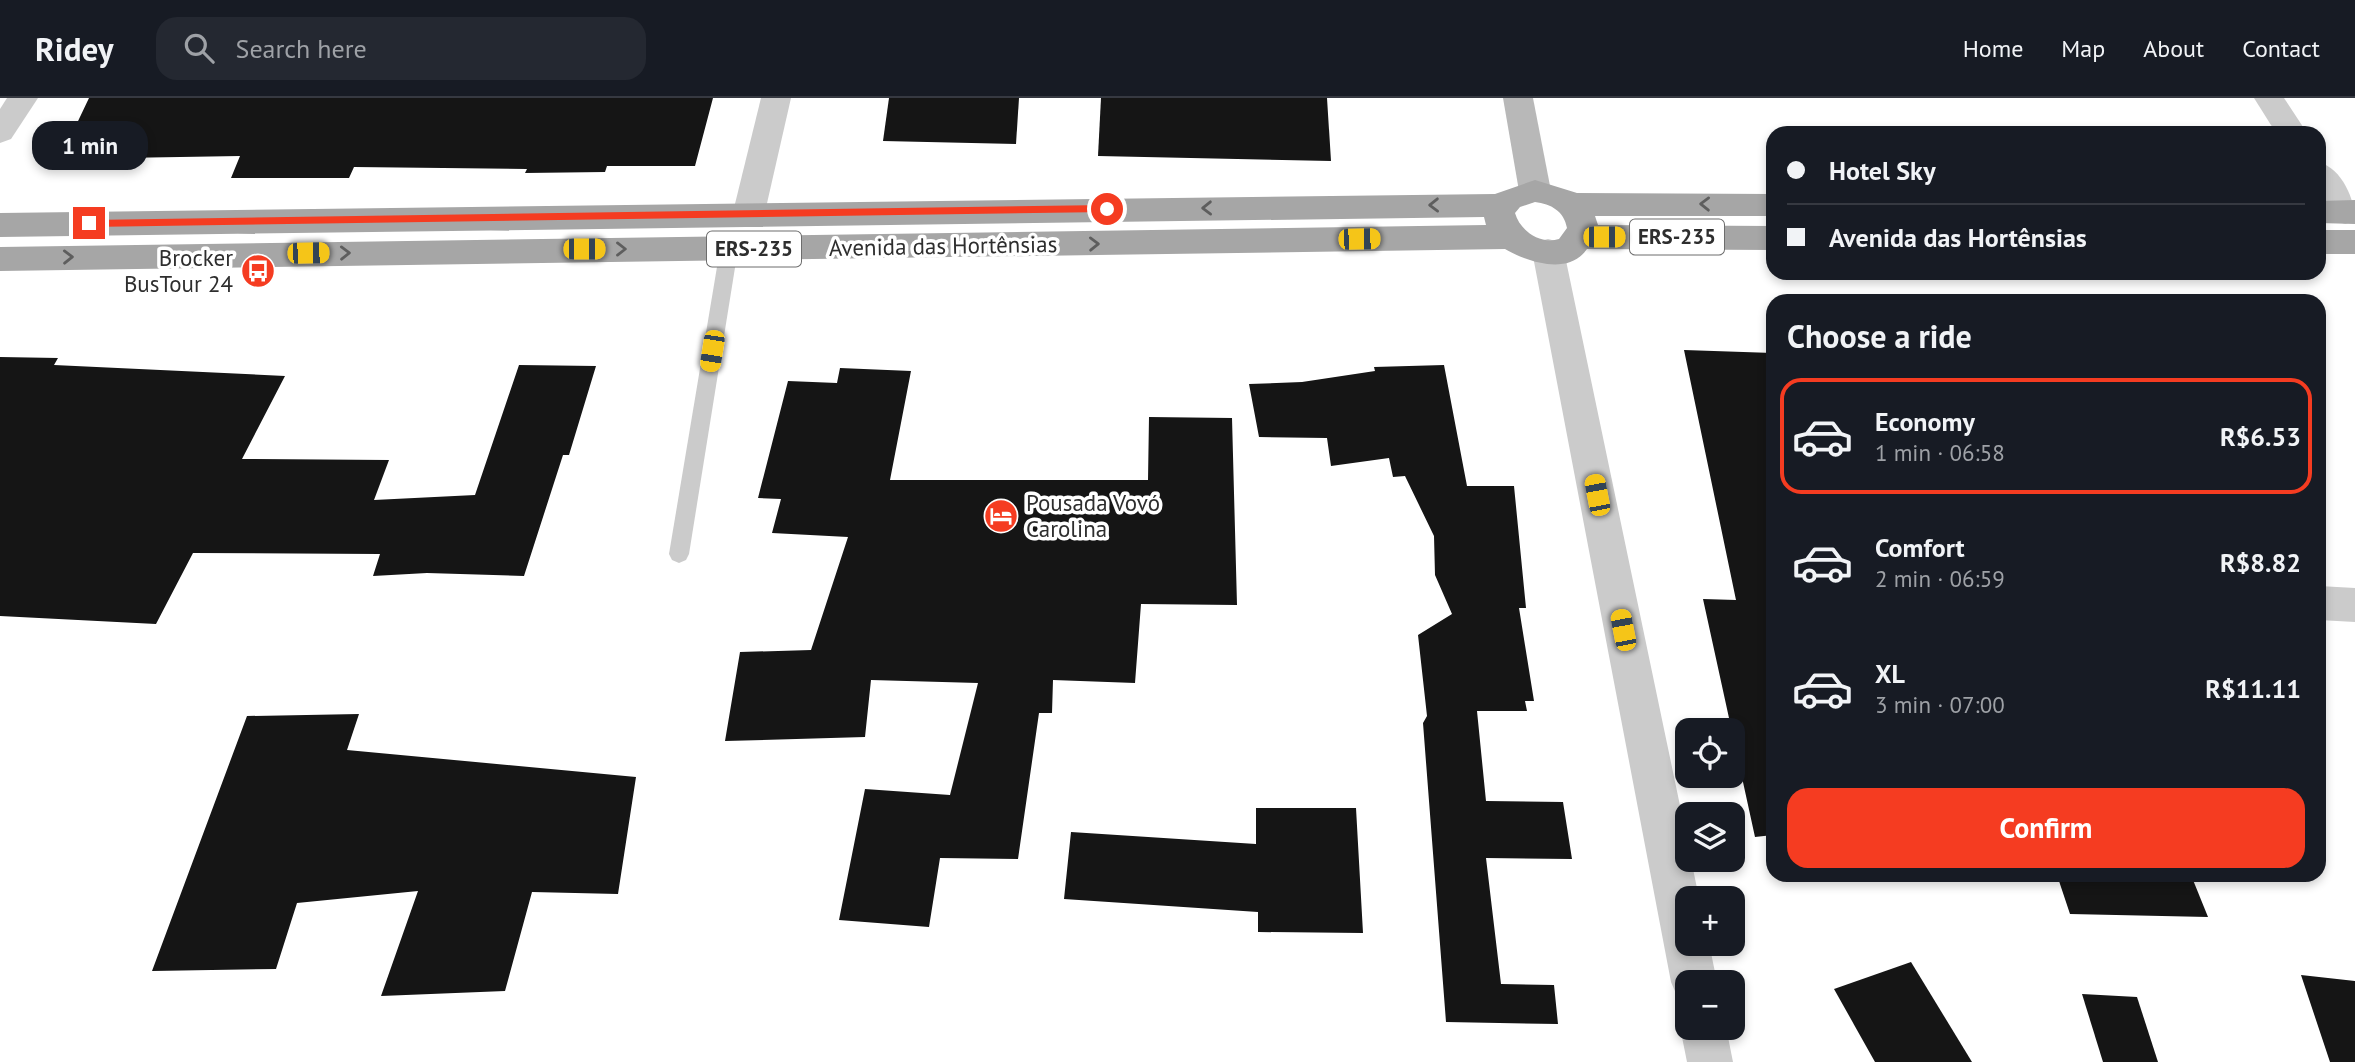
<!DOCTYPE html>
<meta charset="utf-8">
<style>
body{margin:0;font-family:"PT Sans",sans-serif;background:#242831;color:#f1f3f6;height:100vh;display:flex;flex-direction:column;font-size:26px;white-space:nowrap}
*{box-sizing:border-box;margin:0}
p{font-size:23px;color:#9ea1a6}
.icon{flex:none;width:38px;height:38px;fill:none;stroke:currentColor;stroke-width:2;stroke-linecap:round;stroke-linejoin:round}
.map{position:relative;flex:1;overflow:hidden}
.side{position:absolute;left:1766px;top:196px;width:560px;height:588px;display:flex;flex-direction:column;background:#171b24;border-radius:21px;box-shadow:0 4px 10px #0003}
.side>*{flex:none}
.top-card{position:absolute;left:1766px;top:28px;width:560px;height:154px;border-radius:21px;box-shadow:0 4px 10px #0003;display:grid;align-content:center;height:154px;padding:0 21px;background:#171b24}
.buttons{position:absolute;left:1675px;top:620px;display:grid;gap:14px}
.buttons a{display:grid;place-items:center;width:70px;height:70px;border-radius:14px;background:#171b24;box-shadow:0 4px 10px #0003;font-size:35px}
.end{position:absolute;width:32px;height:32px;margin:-16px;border:9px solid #f53c21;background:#fff;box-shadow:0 0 0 4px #fff}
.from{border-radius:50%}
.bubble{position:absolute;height:49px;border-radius:21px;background:#171b24;box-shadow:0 4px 10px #0003;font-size:23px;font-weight:700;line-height:49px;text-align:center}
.car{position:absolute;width:21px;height:42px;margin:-21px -10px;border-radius:9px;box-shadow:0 0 5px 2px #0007;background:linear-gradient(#f5c518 24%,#345 0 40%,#f5c518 0 76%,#345 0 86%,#f5c518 0)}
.top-card b{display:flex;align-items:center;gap:24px;height:66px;font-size:26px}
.top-card b+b{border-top:2px solid #363941}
.top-card i{width:18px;height:18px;background:#f1f3f6}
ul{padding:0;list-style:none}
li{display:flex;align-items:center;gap:21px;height:116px;margin:0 14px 10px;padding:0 7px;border:4px solid transparent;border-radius:21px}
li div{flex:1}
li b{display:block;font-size:26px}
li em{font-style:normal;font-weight:700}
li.selected{border-color:#f53c21}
li>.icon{width:63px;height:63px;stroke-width:1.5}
h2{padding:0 21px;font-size:32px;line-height:84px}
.primary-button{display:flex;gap:14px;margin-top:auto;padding:14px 21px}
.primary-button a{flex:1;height:80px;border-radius:21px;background:#f53c21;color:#fff;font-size:28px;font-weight:700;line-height:80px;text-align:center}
header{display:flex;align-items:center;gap:42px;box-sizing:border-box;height:98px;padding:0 35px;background:#171b24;border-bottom:2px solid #363941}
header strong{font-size:33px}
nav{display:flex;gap:38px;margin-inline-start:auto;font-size:24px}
.search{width:490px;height:63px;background:#242831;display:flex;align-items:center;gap:18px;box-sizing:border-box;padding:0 24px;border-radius:21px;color:#9ea1a6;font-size:26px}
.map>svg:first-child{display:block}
.building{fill:#151515}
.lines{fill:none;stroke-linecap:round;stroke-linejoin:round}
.lane{fill:#cbcbcb;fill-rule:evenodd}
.street{fill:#cbcbcb;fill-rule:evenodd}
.secondary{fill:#b8b8b8;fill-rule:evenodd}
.primary{fill:#a6a6a6;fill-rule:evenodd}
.oneway{stroke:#5e5e5e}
.route{fill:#f53c21}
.labels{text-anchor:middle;stroke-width:7;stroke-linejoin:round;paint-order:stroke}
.shield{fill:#fff;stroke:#6d6d6d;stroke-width:2}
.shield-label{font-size:21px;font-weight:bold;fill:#2e2e2e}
.street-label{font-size:23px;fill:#2e2e2e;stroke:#fff}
.poi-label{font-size:23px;fill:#2e2e2e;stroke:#fff;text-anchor:end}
</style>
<header>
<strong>Ridey</strong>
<div class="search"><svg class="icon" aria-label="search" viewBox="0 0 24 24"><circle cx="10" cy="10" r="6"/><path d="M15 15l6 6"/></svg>Search here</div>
<nav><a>Home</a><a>Map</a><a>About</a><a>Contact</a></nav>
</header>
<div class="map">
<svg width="2355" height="964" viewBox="0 0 2355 964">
<rect width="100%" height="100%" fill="#fff"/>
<!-- building -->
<g class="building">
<path d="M89,0H713L695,68H607L605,74L525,75L527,71L354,69L349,80H231L240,58L60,61Z"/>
<path d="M889,0H1019L1016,46L883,43Z"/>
<path d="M1101,0H1327L1331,63L1098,58Z"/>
<path d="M1684,252L1773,255V737L1755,739L1703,501L1736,502Z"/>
<path d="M0,259L58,260L54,267L285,278L242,361L389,362L374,402L475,397L519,267L596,268L569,357H563L524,478L427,475L373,478L380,456L193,455L156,526L0,518Z"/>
<path d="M1444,267L1467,388H1514L1526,510H1519L1534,603H1525L1527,613H1477L1486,703L1563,704L1572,761L1486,760L1501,886L1554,887L1558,926L1446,924L1423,625L1427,618L1418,537L1452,516L1435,477L1434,438L1405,378L1393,379L1389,360L1331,368L1327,340L1259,339L1249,286L1302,284L1375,273L1374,269Z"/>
<path d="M840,270L911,273L890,382H1148L1149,319L1232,320L1237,507L1141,506L1135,585L1053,582L1052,615H1039L1018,761L940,760L929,829L839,822L865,691L950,697L978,585L871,582L865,639L725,643L740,554L811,552L848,439L772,435L781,401L758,400L788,283L837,285Z"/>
<path d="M359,616L347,652L636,679L618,796L532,794L505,893L381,898L418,793L297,805L276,871L152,873L247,618Z"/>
<path d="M1256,710H1356L1363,835L1258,834V814L1064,801L1071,734L1256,746Z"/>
<path d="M2057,777H2191L2208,819L2070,816Z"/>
<path d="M1911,864L1972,964H1875L1834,891Z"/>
<path d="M2301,877L2355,883V964H2330Z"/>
<path d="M2082,896L2137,899L2158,964H2103Z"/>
</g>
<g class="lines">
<!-- lane -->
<path class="lane" d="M729,144L738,151L689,456L686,462L679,465L672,462L669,456L720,151Z"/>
<!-- street -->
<g class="street">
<path d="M7,0H38L11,41L0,45V11Z"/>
<path d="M761,0H791L765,114L760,122L749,126L738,122L733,114Z"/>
<path d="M2254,0H2284L2307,35H2276Z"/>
<path d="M2319,64C2342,71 2355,101 2355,123L2345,126L2334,122L2319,99Z"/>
<path d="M1548,141L1560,144L1564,153L1687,741V761H1691L1699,800H1687V845H1709L1717,884H1687V904L1678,900L1671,884L1532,153L1536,144Z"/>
<path d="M2319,488L2355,490V524L2319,522Z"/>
<path d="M1687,912V929H1726L1733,964H1687L1680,929Z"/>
</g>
<!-- secondary -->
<path class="secondary" d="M1503,0H1533L1551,93L1546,101L1535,104L1524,101L1519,93Z"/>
<!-- primary -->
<g class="primary">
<path d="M1535,82L1577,95L1773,96V118H1595L1598,127L1773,128V152L1587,151C1569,178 1527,164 1505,151L0,173V149L1486,127L1484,119L0,139V115L1495,96ZM1535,104C1551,106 1564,113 1567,130L1559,141C1541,147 1520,133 1515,115L1520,109Z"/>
<path d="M2355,102V126L2319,125V103Z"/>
<rect x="2319" y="132" width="36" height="24"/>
</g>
</g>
<!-- one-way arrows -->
<defs><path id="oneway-chevron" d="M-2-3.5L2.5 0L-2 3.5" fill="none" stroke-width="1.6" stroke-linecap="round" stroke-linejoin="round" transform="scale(1.75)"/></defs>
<g class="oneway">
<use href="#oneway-chevron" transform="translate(1705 106) rotate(-179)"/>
<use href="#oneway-chevron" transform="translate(1434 107) rotate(179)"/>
<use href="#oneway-chevron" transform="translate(1207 110) rotate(179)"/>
<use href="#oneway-chevron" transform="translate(1094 146) rotate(-1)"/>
<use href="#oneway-chevron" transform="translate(621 151)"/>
<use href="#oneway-chevron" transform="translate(345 155) rotate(-1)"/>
<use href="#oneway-chevron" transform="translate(68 159) rotate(-1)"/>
</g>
<!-- route -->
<path class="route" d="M1107,107L1111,111L1107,114L89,129L85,125L89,122Z"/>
<!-- icons -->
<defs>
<g id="bus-disc" transform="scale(1.75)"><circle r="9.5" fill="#f53c21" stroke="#fff"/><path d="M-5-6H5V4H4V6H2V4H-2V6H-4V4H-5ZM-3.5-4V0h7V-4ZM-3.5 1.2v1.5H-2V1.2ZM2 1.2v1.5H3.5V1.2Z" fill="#fff"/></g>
<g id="hotel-disc" transform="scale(1.75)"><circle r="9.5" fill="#f53c21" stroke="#fff"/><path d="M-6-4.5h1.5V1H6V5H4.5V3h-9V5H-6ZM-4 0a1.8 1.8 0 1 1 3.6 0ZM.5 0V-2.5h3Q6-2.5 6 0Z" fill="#fff"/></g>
</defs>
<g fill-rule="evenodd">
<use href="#bus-disc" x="258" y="173"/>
<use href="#hotel-disc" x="1001" y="418"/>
</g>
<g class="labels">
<!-- shield labels -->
<g class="shield">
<rect x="1630" y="121.5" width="94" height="35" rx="5"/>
<rect x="707" y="133.5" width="94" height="35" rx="5"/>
</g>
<g class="shield-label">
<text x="1677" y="146">ERS-235</text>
<text x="754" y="158">ERS-235</text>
</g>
<!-- street labels -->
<g class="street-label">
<text transform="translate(943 148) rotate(-1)" y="8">Avenida das Hortênsias</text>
</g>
<!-- poi labels -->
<g class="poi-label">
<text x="233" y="168">Brocker<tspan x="233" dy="26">BusTour 24</tspan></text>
<text x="1026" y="413" text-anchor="start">Pousada Vovó<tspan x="1026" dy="26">Carolina</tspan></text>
</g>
</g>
</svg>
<div class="buttons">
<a><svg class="icon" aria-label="locate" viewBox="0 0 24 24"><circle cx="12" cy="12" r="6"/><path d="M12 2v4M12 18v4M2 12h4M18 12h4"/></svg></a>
<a><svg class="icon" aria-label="layers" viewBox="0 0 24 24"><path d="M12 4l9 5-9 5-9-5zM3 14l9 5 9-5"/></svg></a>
<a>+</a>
<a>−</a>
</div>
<i class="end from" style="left:1107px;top:111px"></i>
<i class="end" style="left:89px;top:125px"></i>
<div class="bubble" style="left:32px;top:23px;width:116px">1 min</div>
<i class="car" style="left:1604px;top:139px;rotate:90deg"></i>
<i class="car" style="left:1359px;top:141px;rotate:89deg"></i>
<i class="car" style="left:584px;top:151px;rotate:90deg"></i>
<i class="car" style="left:308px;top:155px;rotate:89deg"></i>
<i class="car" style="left:712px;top:253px;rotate:189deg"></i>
<i class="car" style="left:1597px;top:397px;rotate:349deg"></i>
<i class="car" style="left:1623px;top:532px;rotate:349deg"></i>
<div class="top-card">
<b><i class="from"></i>Hotel Sky</b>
<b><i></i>Avenida das Hortênsias</b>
</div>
<section class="side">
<h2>Choose a ride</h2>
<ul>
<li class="selected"><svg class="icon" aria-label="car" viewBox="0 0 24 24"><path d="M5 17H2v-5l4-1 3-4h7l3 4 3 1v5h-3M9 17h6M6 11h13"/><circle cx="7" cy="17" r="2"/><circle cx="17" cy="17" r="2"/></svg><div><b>Economy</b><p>1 min · 06:58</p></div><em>R$6.53</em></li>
<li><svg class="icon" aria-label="car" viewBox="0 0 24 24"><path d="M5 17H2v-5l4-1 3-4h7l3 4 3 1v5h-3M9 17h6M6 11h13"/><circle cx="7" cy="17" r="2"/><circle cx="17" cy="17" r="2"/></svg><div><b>Comfort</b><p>2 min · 06:59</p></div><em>R$8.82</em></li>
<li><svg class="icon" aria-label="car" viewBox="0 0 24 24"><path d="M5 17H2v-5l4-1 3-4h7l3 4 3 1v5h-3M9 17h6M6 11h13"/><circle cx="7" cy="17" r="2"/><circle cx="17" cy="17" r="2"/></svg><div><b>XL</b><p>3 min · 07:00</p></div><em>R$11.11</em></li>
</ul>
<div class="primary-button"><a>Confirm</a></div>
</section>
</div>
